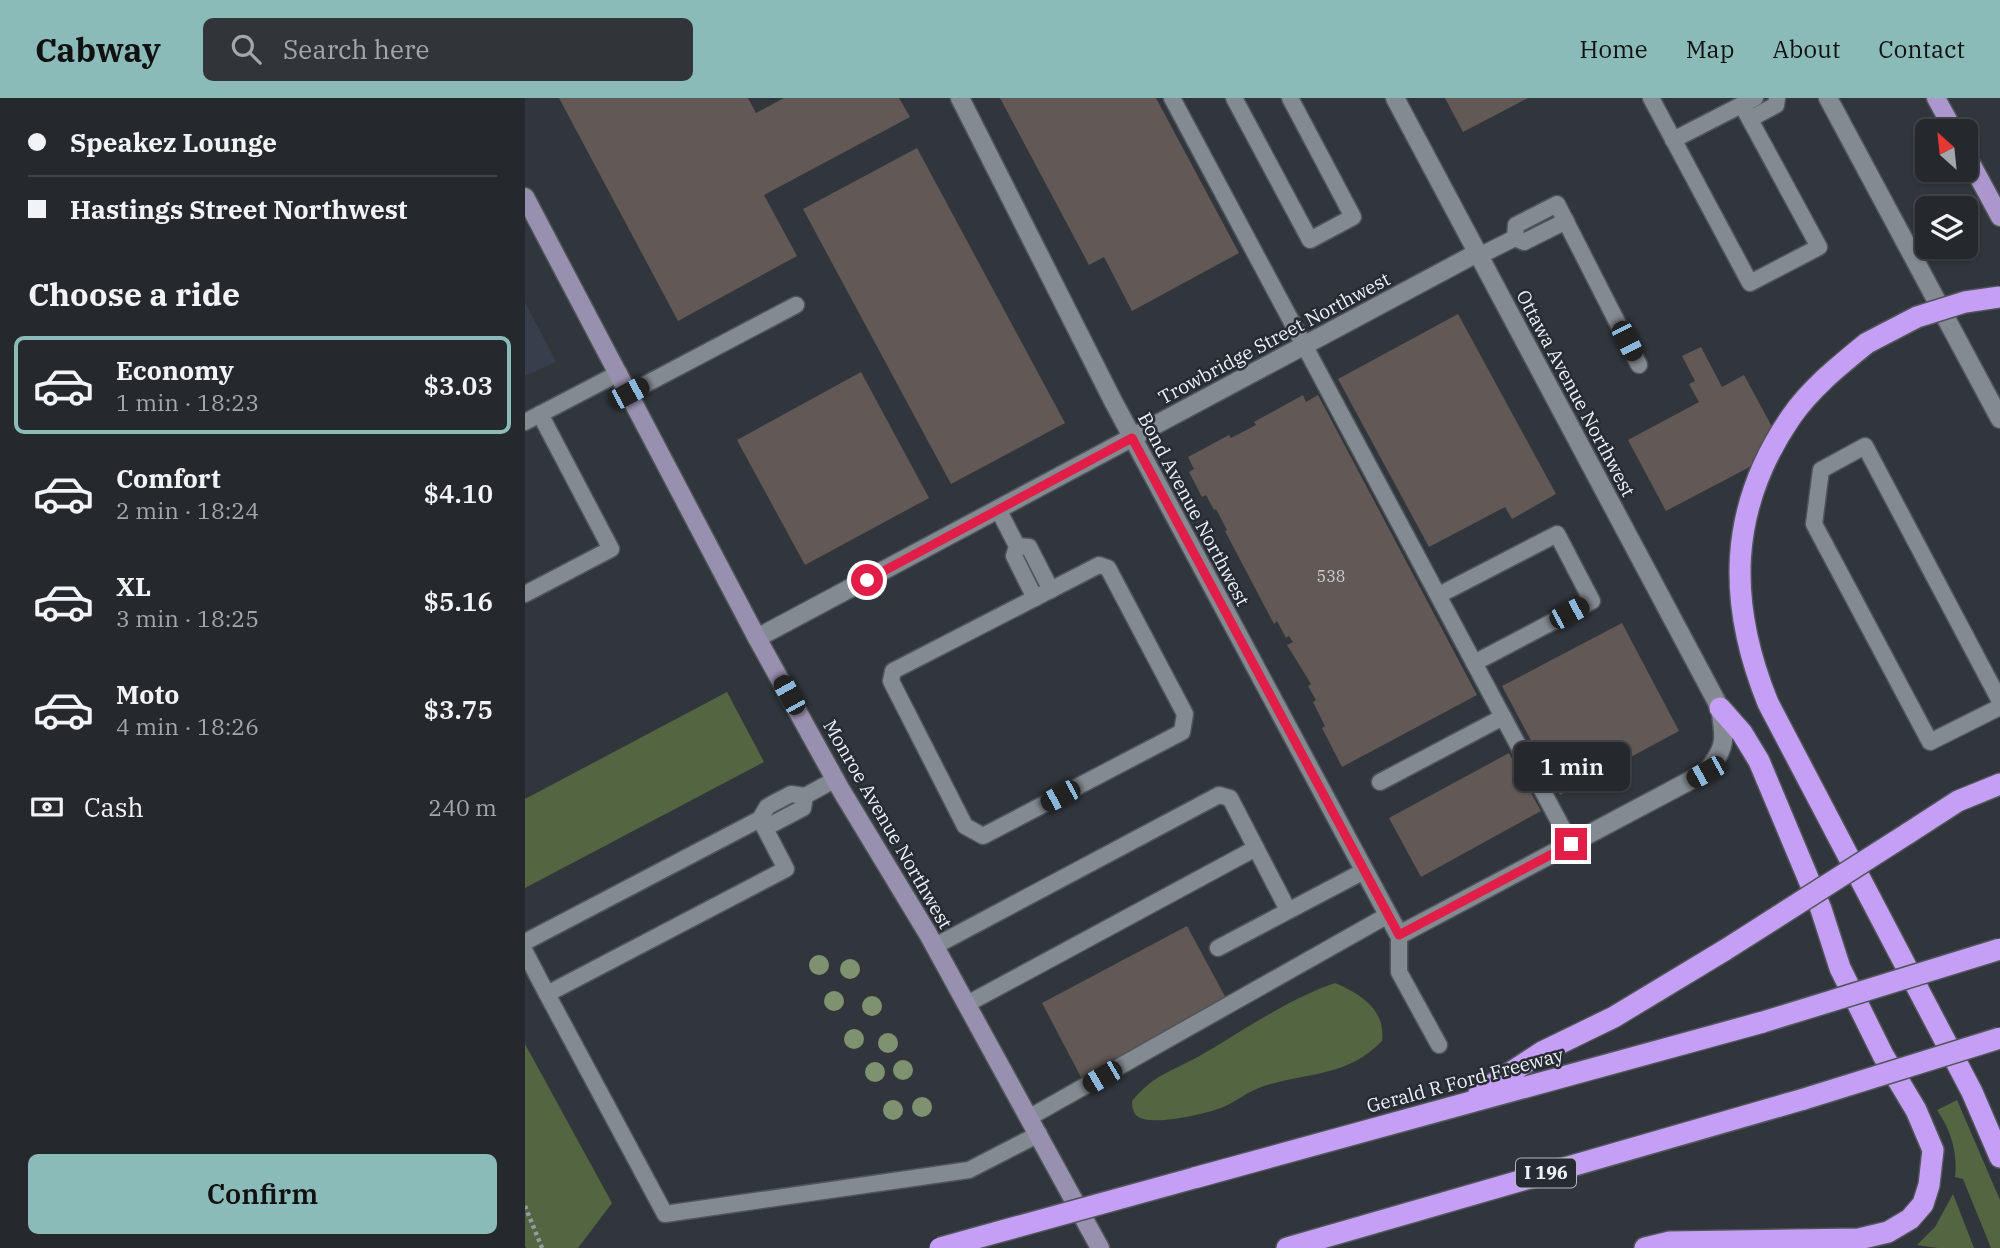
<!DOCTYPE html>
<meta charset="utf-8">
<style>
body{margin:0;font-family:"IBM Plex Serif",serif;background:#313439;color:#f1f3f6;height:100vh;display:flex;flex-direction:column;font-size:26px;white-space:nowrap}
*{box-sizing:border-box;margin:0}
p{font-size:23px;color:#a3a6aa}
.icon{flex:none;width:38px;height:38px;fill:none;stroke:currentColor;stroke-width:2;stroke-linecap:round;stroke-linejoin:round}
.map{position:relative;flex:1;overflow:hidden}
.panel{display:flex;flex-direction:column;background:#25282d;width:525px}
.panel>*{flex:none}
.hud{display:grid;align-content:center;height:154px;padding:0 28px;background:#25282d}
.needle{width:46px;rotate:333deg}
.fabs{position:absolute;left:1390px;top:21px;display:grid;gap:14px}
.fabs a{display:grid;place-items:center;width:63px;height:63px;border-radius:10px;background:#25282d;box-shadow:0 2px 5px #0004,0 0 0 2px #424449;font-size:35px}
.end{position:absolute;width:32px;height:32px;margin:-16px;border:9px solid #e11d48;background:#fff;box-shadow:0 0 0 4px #fff}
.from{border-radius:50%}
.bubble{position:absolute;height:49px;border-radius:10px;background:#25282d;box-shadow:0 2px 5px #0004,0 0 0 2px #424449;font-size:23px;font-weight:600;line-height:49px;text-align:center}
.car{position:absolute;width:21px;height:42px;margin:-21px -10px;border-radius:9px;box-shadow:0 0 5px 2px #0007;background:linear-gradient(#222 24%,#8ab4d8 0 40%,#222 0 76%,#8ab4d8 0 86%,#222 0)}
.hud b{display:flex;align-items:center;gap:24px;height:66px;font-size:26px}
.hud b+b{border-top:2px solid #424449}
.hud i{width:18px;height:18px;background:#f1f3f6}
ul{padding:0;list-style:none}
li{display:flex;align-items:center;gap:21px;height:98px;margin:0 14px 10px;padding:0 14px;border:4px solid transparent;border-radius:10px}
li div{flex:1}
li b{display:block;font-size:26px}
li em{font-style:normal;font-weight:600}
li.current{border-color:#8bbbb9}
li>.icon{width:63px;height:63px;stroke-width:1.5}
h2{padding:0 28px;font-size:32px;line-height:84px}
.pay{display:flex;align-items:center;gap:18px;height:77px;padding:0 28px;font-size:26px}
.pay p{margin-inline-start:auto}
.button{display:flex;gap:14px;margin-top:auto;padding:14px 28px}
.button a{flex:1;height:80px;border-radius:10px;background:#8bbbb9;color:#111;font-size:28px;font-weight:600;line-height:80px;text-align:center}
header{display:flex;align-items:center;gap:42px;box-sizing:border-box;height:98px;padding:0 35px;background:#8bbbb9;color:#111}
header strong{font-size:33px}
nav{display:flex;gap:38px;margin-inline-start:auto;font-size:24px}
.search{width:490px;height:63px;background:#313439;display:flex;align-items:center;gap:18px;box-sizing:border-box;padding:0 24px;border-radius:10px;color:#a3a6aa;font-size:26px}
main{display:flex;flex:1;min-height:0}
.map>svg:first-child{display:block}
.built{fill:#363f4b}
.green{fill:#546542}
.building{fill:#625856}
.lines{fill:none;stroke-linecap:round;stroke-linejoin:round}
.service-casing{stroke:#50555a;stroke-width:19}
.minor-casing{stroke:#50555a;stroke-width:21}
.tertiary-casing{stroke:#50555a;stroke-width:21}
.secondary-casing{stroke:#50555a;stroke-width:21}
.primary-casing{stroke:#50555a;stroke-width:21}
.motorway-casing{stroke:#50555a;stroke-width:24}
.path{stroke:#969b9f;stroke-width:4.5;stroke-dasharray:3.5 3.5;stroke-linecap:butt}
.service{stroke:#848a91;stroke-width:16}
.minor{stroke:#848a91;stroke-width:18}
.tertiary{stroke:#848a91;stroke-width:18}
.secondary{stroke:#9890af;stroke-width:18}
.primary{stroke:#ab97cd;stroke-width:18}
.motorway{stroke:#c59ff5;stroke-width:21}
.motorway-bridge-casing{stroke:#50555a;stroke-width:24;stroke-linecap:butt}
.motorway-bridge{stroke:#c59ff5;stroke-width:21}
.tree{fill:#7e9270}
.route{stroke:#e11d48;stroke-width:9}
.labels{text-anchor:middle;stroke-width:5;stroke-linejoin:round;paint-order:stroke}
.number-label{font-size:16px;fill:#cbccce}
.shield{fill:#272c32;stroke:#b2b7bb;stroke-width:2}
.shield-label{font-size:18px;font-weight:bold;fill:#eef2f6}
.street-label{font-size:19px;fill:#eef2f6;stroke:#272c32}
</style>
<header>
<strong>Cabway</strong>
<div class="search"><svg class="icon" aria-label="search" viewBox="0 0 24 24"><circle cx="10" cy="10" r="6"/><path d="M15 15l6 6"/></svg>Search here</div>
<nav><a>Home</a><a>Map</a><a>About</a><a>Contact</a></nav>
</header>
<main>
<section class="panel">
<div class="hud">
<b><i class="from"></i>Speakez Lounge</b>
<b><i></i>Hastings Street Northwest</b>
</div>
<h2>Choose a ride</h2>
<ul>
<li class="current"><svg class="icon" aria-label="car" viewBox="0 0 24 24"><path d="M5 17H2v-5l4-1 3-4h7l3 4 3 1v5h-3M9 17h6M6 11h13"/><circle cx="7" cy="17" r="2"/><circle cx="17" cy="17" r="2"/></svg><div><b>Economy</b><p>1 min · 18:23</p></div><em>$3.03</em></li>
<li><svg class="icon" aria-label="car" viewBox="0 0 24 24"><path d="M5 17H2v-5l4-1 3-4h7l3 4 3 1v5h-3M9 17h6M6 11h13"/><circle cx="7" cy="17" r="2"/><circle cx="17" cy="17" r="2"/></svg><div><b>Comfort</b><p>2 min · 18:24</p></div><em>$4.10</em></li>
<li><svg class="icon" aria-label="car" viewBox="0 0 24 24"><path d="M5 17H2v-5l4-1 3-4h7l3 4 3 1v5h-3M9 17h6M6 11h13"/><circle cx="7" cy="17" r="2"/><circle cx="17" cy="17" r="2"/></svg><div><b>XL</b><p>3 min · 18:25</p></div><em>$5.16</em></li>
<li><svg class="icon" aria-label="car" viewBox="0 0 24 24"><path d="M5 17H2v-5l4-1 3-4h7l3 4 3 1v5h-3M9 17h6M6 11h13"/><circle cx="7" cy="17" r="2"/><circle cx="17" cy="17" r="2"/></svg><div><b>Moto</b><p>4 min · 18:26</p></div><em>$3.75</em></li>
</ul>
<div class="pay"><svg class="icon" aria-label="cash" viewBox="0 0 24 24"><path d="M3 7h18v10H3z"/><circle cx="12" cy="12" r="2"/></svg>Cash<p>240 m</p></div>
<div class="button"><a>Confirm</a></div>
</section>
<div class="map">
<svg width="1475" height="1150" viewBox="0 0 1475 1150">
<rect width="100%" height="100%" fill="#31363c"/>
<!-- built -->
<path class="built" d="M0,204L31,264L0,278Z"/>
<!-- green -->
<g class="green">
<path d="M202,594L239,664L0,790V701Z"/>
<path d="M810,885C836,896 861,912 857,943C822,979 784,974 739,988C723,993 711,1004 696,1010C680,1016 625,1029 612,1018C608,1015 607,1008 607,1003C630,975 649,973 678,956C719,932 765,900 810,885Z"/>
<path d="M0,946L87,1105L53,1150H1L0,1148Z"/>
<path d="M1432,1002L1475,1102V1150H1466L1438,1081L1430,1079C1433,1055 1426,1032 1412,1012Z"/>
<path d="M1428,1096L1449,1150H1413L1392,1147L1410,1129Z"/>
</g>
<!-- building -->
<g class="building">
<path d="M34,0H223L231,15L259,0H374L385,19L239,97L272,158L153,223Z"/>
<path d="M475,0H631L714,155L607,213L579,159L564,167Z"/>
<path d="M920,0H1003L938,34Z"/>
<path d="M392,50L540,325L426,386L278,111Z"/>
<path d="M933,216L1031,396L987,421L980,409L904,449L813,281Z"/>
<path d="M1176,249L1197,289L1219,277L1259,351L1141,413L1103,342L1174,304L1164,286L1170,283L1157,258Z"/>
<path d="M336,274L404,400L280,467L212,342Z"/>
<path d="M778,297L781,304L793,297L952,597L817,669L797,630L800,628L788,604L791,602L783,588L786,586L762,547L768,544L764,538L761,540L752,523L749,526L700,433L702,432L691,411L689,412L681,397L677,399L664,374L669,371L663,359L704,337L706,340L731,327L729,324Z"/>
<path d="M1097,525L1154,633L1035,697L977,588Z"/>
<path d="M984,655L1016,713L896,779L864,720Z"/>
<path d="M662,828L703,904L557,981L517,905Z"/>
</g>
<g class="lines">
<!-- service casing -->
<g class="service-casing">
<g id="service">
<path d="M647,0L1046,746"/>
<path d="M709,0L785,142L828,119L765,0"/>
<path d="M1126,0L1225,185L1294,149L1217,7"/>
<path d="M1225,21L1251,7L1252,0"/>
<path d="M1148,42L1230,0"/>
<path d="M990,140L991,127L1032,106L1114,267"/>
<path d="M954,158L990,140L999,144L1041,123"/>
<path d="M104,295L271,207"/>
<path d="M0,324L94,275"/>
<path d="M473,411L492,448L489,458L510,500"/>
<path d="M492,448L504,449L526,492"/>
<path d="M574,467L583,470L660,616L657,634L458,738L440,728L366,583L368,573Z"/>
<path d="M0,496L86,451L15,316"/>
<path d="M914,497L1032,436L1067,503L949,565"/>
<path d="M1475,603L1340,348L1296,372L1289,426L1405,644L1475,609"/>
<path d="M855,684L978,619"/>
<path d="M240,730L278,710L280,698"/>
<path d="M874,837V874L914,947"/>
<path d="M0,844L235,721L242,709L247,706L266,696L280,698L311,681"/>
<path d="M410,848L694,697L705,700L763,812"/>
<path d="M693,850L839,773"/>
<path d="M0,854L22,896L261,771L235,721"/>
<path d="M22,896L140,1116L444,1072L514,1036"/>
<path d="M442,906L731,750"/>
<path d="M505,1019L863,817"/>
</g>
</g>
<!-- minor casing -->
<g class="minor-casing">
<g id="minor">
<path d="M435,0L588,303L874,837L1181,674C1202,650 1200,640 1195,610"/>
<path d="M1303,0L1475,321"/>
<path d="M232,540L952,155"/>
</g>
</g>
<!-- tertiary casing -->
<g class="tertiary-casing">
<path id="tertiary" d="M870,0L1195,610"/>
</g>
<!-- secondary casing -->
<g class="secondary-casing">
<path id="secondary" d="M0,99L232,540L316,692L403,836L575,1150"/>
</g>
<!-- primary casing -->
<g class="primary-casing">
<g id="primary">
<path d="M1411,0L1429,33"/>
<path d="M1440,54L1475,119"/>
</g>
</g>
<!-- motorway casing -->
<g class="motorway-casing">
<g id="motorway">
<path d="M1342,245C1315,267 1286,290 1266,319C1203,411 1202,504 1243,605L1447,994L1475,1059"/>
<path d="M1382,736L1433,703L1475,686"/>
<path d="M954,995L1017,954L1089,919L1200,852"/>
<path d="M669,1080L1238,924"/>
<path d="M762,1150L1279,1001"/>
<path d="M1120,1150L1145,1144L1334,1141L1363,1134L1385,1121L1398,1106L1404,1087L1408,1052L1391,1012L1358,957L1315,870L1296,811L1234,663L1217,635L1195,610"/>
</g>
</g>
<!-- path -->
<path class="path" d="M0,1108L17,1150"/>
<!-- service -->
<use href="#service" class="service"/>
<!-- minor -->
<use href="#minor" class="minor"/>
<!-- tertiary -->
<use href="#tertiary" class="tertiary"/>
<!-- secondary -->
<use href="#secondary" class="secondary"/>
<!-- primary -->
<use href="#primary" class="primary"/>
<!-- motorway -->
<use href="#motorway" class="motorway"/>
<!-- motorway-bridge casing -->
<g class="motorway-bridge-casing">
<g id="motorway-bridge">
<path d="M1342,245L1392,219L1440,204L1475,199"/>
<path d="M1200,852L1382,736"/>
<path d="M1238,924L1475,851"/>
<path d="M1279,1001L1475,940"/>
<path d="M415,1150L669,1080"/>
</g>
</g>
<!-- motorway-bridge -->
<use href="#motorway-bridge" class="motorway-bridge"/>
</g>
<!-- trees -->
<g class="tree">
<circle cx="294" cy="867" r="10"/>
<circle cx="325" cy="871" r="10"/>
<circle cx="309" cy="903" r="10"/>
<circle cx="347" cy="908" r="10"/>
<circle cx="329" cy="941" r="10"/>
<circle cx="363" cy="945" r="10"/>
<circle cx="378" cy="972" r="10"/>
<circle cx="350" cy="974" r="10"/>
<circle cx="397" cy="1009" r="10"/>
<circle cx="368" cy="1012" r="10"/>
</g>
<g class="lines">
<!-- route -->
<path class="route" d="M342,482L607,340L874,837L1046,746"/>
</g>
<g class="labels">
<!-- number labels -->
<g class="number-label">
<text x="806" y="484">538</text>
</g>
<!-- shield labels -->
<rect class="shield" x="991" y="1060.5" width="60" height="29" rx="5"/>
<g class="shield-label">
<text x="1021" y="1081">I 196</text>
</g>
<!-- street labels -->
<g class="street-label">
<text transform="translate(749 240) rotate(-28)" y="7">Trowbridge Street Northwest</text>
<text transform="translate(1051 295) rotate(62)" y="7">Ottawa Avenue Northwest</text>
<text transform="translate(669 411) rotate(62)" y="7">Bond Avenue Northwest</text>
<text transform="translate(363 726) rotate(60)" y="7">Monroe Avenue Northwest</text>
<text transform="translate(940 982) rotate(-15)" y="7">Gerald R Ford Freeway</text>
</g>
</g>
</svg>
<div class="fabs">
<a><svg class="needle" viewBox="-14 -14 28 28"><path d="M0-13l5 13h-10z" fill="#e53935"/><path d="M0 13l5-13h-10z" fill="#a3a6aa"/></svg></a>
<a><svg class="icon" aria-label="layers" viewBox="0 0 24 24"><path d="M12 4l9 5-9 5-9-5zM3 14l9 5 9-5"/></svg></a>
</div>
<i class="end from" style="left:342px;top:482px"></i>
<i class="end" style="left:1046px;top:746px"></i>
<div class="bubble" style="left:989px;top:644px;width:116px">1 min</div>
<i class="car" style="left:1102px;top:243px;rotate:153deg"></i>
<i class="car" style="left:104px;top:295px;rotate:62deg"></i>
<i class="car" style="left:1044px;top:515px;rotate:62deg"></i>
<i class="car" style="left:264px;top:597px;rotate:331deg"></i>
<i class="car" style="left:1181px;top:674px;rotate:241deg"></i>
<i class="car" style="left:535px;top:698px;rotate:242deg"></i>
<i class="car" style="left:577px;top:979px;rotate:240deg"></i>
</div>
</main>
